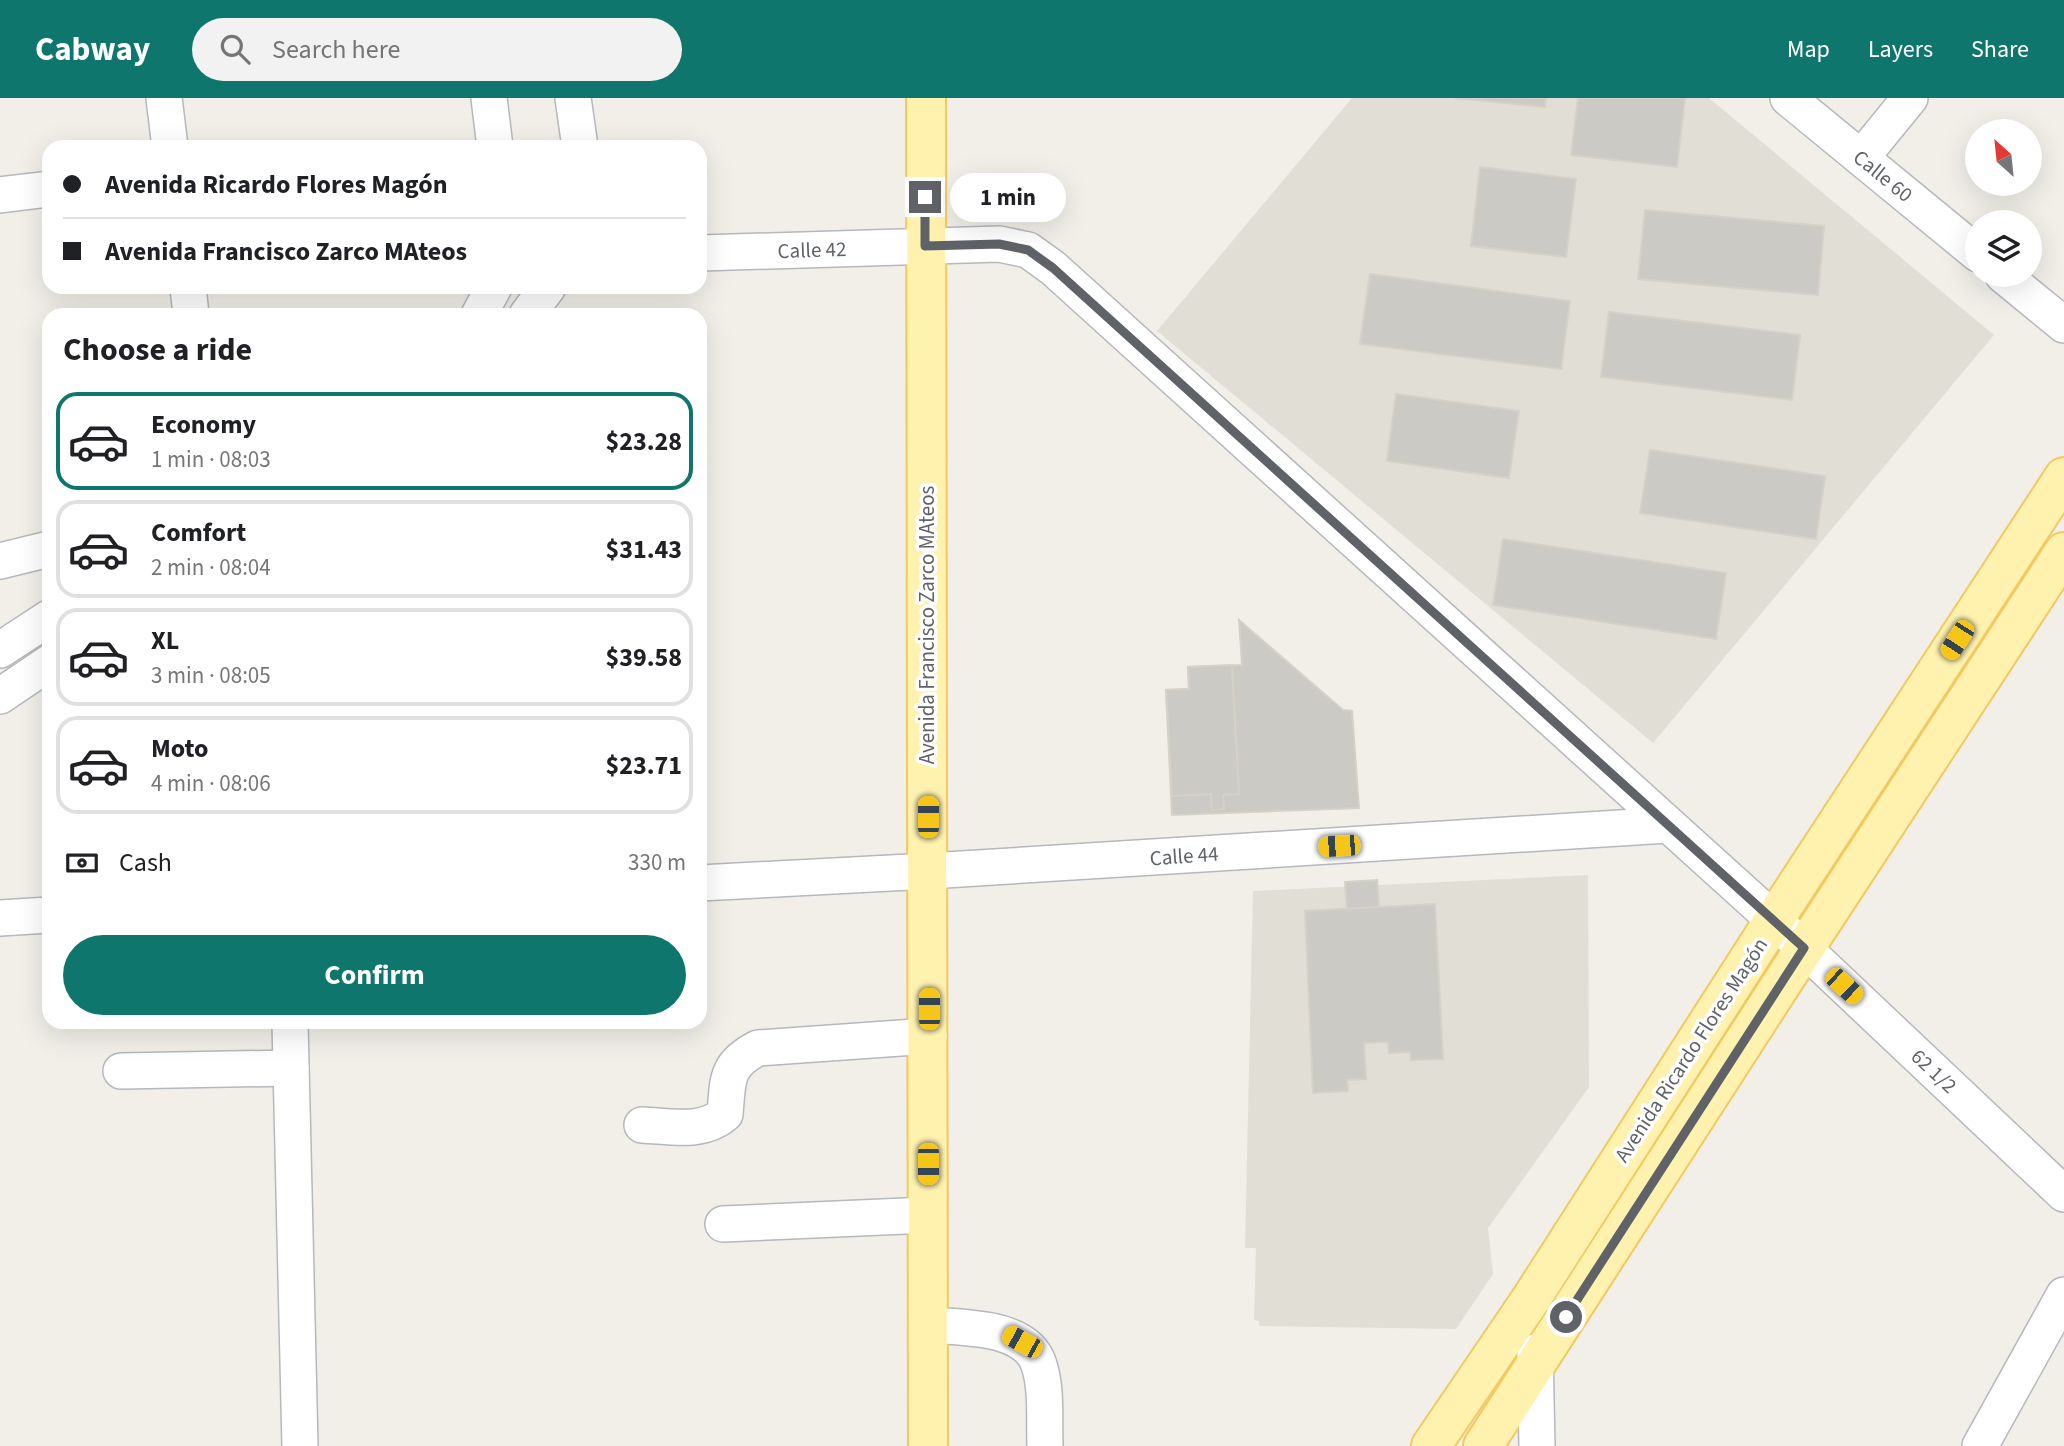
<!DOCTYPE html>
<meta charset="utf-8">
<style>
body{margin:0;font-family:"Source Sans 3",sans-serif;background:#f2f2f2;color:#202124;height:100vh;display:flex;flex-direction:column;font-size:26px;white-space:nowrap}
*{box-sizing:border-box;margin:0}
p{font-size:23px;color:#757577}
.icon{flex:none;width:38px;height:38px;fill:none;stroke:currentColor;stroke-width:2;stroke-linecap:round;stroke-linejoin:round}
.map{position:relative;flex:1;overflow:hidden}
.details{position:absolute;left:42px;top:210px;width:665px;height:721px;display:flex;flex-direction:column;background:#fff;border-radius:21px;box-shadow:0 7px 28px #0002}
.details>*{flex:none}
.top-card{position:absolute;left:42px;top:42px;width:665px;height:154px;border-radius:21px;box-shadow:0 7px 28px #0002;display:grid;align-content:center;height:154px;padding:0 21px;background:#fff}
.needle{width:46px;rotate:333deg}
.buttons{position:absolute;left:1965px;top:21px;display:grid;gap:14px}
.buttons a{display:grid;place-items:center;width:77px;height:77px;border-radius:50%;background:#fff;box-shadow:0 7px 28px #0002;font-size:35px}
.end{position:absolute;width:32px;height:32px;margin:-16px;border:9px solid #5f6368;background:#fff;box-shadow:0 0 0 4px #fff}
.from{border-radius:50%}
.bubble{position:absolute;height:49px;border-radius:24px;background:#fff;box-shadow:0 7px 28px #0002;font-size:23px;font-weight:700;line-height:49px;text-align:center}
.car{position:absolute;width:21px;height:42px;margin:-21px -10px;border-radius:9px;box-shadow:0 0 5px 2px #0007;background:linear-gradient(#f5c518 24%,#345 0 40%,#f5c518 0 76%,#345 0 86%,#f5c518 0)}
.top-card b{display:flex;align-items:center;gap:24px;height:66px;font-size:26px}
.top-card b+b{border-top:2px solid #e0e0e0}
.top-card i{width:18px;height:18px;background:#202124}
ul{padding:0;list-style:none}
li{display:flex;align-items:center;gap:21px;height:98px;margin:0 14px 10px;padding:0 7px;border:4px solid #e0e0e0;border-radius:21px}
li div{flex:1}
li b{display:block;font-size:26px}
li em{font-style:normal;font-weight:700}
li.on{border-color:#0f766e}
li>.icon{width:63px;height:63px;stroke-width:1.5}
h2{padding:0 21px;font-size:32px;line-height:84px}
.pay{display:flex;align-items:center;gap:18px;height:77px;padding:0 21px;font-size:26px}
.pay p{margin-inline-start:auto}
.primary-button{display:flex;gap:14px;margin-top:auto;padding:14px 21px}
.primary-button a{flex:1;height:80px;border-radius:42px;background:#0f766e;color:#fff;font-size:28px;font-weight:700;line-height:80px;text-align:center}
header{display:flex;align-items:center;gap:42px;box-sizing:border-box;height:98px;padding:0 35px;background:#0f766e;color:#fff}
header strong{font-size:33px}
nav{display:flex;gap:38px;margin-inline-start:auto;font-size:24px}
.search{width:490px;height:63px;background:#f2f2f2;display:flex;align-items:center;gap:18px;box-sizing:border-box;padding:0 24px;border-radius:38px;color:#757577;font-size:26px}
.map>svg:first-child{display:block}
.education{fill:#e1ded6}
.building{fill:#cccac5;stroke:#d6d1c6;stroke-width:2}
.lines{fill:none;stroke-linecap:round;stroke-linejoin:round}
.minor-casing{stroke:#b5b8bc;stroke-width:38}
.major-casing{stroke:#f2c960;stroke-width:42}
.minor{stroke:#fff;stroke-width:35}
.major{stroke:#fff2af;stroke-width:38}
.route{stroke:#5f6368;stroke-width:9}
.labels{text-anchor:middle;stroke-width:7;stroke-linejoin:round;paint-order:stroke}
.street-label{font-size:21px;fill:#5f6368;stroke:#fff}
</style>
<header>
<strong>Cabway</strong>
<div class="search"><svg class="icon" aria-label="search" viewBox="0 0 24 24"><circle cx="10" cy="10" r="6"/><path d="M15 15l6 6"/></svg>Search here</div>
<nav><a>Map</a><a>Layers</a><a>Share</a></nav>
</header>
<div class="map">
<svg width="2064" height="1348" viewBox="0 0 2064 1348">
<rect width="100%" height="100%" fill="#f1efe8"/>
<!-- education -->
<g class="education">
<path d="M1352,0H1709L1994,237L1653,645L1157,233Z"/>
<path d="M1588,777L1589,989L1488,1130L1493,1176L1456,1231L1259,1228V1223L1254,1222L1256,1150H1245L1253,793Z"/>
</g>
<!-- building -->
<g class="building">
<path d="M1455,0H1546L1545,9Z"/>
<path d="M1578,0H1685L1677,69L1571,57Z"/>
<path d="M1480,69L1576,81L1566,159L1471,148Z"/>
<path d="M1645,112L1824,128L1818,197L1638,181Z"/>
<path d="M1370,176L1570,203L1561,271L1360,246Z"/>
<path d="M1609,214L1800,237L1792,302L1601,279Z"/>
<path d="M1396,296L1519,313L1509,380L1387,363Z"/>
<path d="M1650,352L1825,378L1816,441L1640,415Z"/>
<path d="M1503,441L1726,475L1716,541L1493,507Z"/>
<path d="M1239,522L1343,612L1352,613L1359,710L1172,717L1166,592L1189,591L1188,569L1242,567Z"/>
<path d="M1232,567L1239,696L1223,697L1224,711L1212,712L1211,696L1172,698L1166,592L1189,591L1188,569Z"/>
<path d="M1377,782L1379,809L1347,811L1345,784Z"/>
<path d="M1435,806L1443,961L1411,962L1410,954L1389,955L1388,944L1364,945L1366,981L1347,982L1348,993L1313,995L1305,813Z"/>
</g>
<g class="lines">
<!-- minor casing -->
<g class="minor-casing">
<g id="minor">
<path d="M164,0L170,49"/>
<path d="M489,0L495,49"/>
<path d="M573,0L580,49"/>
<path d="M1788,0L1978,156"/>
<path d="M1861,60L1910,0"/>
<path d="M0,97L49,91"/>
<path d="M700,155L999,146L1028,152L1053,170L1774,822L2064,1096"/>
<path d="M2003,177L2064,227"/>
<path d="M188,189L191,217"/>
<path d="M479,217L494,189"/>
<path d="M527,217L548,189"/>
<path d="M0,463L49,451"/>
<path d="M0,552L49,520"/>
<path d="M0,598L49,565"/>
<path d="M700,785L929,773L1667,727"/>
<path d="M0,820L49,817"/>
<path d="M290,924L300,1348"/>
<path d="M121,973L291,970"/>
<path d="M642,1027C670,1028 702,1036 725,1016C728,982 725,967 758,950L929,938"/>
<path d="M723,1126L928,1117"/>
<path d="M928,1227C962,1230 1027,1227 1039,1267C1047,1291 1044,1322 1045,1348"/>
<path d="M1535,1254L1537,1348"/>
<path d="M1980,1348L2064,1197"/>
</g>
</g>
<!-- major casing -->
<g class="major-casing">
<g id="major">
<path d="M926,0L928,1348"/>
<path d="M1431,1348L1529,1204L1774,822L2064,379"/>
<path d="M1483,1348L1804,851L2064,454"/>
</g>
</g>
<!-- minor -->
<use href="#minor" class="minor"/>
<!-- major -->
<use href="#major" class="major"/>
</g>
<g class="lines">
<!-- route -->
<path class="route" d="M925,99V148L999,146L1028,152L1053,170L1804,850L1566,1219"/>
</g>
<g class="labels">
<!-- street labels -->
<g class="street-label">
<text transform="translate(1883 78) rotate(39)" y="7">Calle 60</text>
<text transform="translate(812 152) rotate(-2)" y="7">Calle 42</text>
<text transform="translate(927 527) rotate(-90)" y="7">Avenida Francisco Zarco MAteos</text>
<text transform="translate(1184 758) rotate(-4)" y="7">Calle 44</text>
<text transform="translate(1691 952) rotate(-57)" y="7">Avenida Ricardo Flores Magón</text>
<text transform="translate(1934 973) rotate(43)" y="7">62 1/2</text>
</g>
</g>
</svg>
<div class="buttons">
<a><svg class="needle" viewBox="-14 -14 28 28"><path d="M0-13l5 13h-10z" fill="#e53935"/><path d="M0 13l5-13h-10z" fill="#757577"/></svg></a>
<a><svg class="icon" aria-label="layers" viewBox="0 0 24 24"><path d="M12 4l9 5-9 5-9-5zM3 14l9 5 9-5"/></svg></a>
</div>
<i class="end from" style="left:1566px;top:1219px"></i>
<i class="end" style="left:925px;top:99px"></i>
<div class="bubble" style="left:950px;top:75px;width:116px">1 min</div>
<i class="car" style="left:1957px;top:542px;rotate:213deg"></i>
<i class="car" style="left:928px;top:719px;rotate:0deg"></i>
<i class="car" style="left:1339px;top:748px;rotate:267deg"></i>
<i class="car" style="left:1844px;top:888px;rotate:133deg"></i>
<i class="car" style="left:929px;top:911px;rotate:0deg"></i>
<i class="car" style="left:928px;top:1066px;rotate:180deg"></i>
<i class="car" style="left:1022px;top:1244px;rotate:299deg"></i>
<div class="top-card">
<b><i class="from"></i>Avenida Ricardo Flores Magón</b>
<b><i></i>Avenida Francisco Zarco MAteos</b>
</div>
<section class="details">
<h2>Choose a ride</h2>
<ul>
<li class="on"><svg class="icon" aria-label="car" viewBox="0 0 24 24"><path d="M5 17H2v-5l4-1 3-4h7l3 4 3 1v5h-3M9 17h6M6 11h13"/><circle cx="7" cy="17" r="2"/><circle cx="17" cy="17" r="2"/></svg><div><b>Economy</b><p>1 min · 08:03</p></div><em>$23.28</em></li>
<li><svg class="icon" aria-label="car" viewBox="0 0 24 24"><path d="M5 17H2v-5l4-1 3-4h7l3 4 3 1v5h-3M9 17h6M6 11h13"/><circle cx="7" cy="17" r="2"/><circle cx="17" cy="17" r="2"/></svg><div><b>Comfort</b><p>2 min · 08:04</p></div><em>$31.43</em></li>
<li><svg class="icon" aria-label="car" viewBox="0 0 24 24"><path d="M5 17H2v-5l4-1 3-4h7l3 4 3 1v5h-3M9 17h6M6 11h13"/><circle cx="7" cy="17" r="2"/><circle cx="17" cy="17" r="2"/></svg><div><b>XL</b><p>3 min · 08:05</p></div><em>$39.58</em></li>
<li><svg class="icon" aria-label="car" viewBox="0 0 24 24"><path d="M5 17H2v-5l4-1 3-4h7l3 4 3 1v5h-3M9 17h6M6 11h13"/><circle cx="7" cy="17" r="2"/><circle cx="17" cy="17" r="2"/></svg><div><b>Moto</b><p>4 min · 08:06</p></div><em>$23.71</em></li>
</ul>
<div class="pay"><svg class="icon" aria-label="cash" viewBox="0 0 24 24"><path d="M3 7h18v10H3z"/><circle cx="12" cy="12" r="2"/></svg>Cash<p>330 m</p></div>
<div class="primary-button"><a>Confirm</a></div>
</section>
</div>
